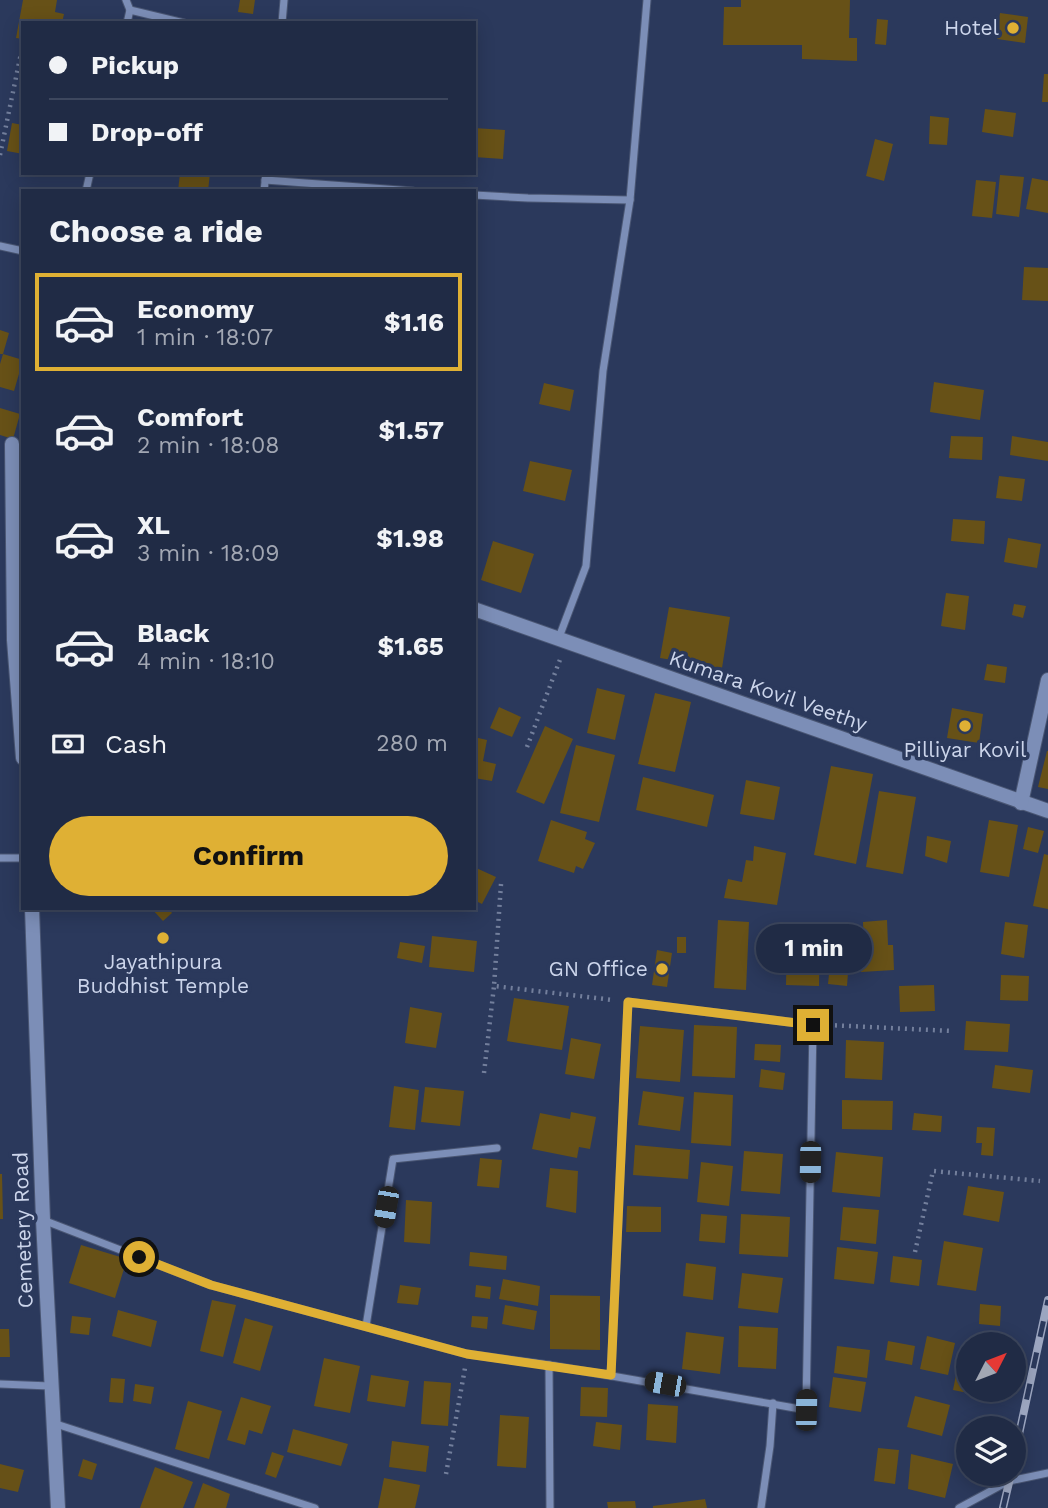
<!DOCTYPE html>
<meta charset="utf-8">
<style>
body{margin:0;font-family:"Work Sans",sans-serif;background:#28334c;color:#f1f3f6;height:100vh;display:flex;flex-direction:column;font-size:26px;white-space:nowrap}
*{box-sizing:border-box;margin:0}
p{font-size:23px;color:#a2a7b3}
.icon{flex:none;width:38px;height:38px;fill:none;stroke:currentColor;stroke-width:2;stroke-linecap:round;stroke-linejoin:round}
.map{position:relative;flex:1;overflow:hidden}
.panel{position:absolute;left:21px;top:189px;width:455px;height:721px;display:flex;flex-direction:column;background:#202b45;border-radius:0px;box-shadow:0 4px 18px #0003,0 0 0 2px #3d475e}
.panel>*{flex:none}
.banner{position:absolute;left:21px;top:21px;width:455px;height:154px;border-radius:0px;box-shadow:0 4px 18px #0003,0 0 0 2px #3d475e;display:grid;align-content:center;height:154px;padding:0 28px;background:#202b45}
.needle{width:46px;rotate:48deg}
.tools{position:absolute;left:956px;top:1332px;display:grid;gap:14px}
.tools a{display:grid;place-items:center;width:70px;height:70px;border-radius:50%;background:#202b45;box-shadow:0 4px 18px #0003,0 0 0 2px #3d475e;font-size:35px}
.end{position:absolute;width:32px;height:32px;margin:-16px;border:9px solid #dfb034;background:#111;box-shadow:0 0 0 4px #111}
.from{border-radius:50%}
.bubble{position:absolute;height:49px;border-radius:24px;background:#202b45;box-shadow:0 4px 18px #0003,0 0 0 2px #3d475e;font-size:23px;font-weight:700;line-height:49px;text-align:center}
.car{position:absolute;width:21px;height:42px;margin:-21px -10px;border-radius:9px;box-shadow:0 0 5px 2px #0007;background:linear-gradient(#222 24%,#8ab4d8 0 40%,#222 0 76%,#8ab4d8 0 86%,#222 0)}
.banner b{display:flex;align-items:center;gap:24px;height:66px;font-size:26px}
.banner b+b{border-top:2px solid #3d475e}
.banner i{width:18px;height:18px;background:#f1f3f6}
ul{padding:0;list-style:none}
li{display:flex;align-items:center;gap:21px;height:98px;margin:0 14px 10px;padding:0 14px;border:4px solid transparent;border-radius:0px}
li div{flex:1}
li b{display:block;font-size:26px}
li em{font-style:normal;font-weight:700}
li.on{border-color:#dfb034}
li>.icon{width:63px;height:63px;stroke-width:1.5}
h2{padding:0 28px;font-size:32px;line-height:84px}
.pay{display:flex;align-items:center;gap:18px;height:77px;padding:0 28px;font-size:26px}
.pay p{margin-inline-start:auto}
.primary-button{display:flex;gap:14px;margin-top:auto;padding:14px 28px}
.primary-button a{flex:1;height:80px;border-radius:42px;background:#dfb034;color:#111;font-size:28px;font-weight:700;line-height:80px;text-align:center}
.map>svg:first-child{display:block}
.building{fill:#675117}
.lines{fill:none;stroke-linecap:round;stroke-linejoin:round}
.street-casing{stroke:#4a5673;stroke-width:9}
.secondary-casing{stroke:#4a5673;stroke-width:16}
.path{stroke:#737f9c;stroke-width:4.5;stroke-dasharray:2 5;stroke-linecap:butt}
.street{stroke:#7c8eb7;stroke-width:7}
.secondary{stroke:#7c8eb7;stroke-width:14}
.rail-casing{stroke:#9ca6c0;stroke-width:8}
.rail{stroke:#2b395c;stroke-width:5;stroke-dasharray:16;stroke-linecap:butt}
.route{stroke:#dfb034;stroke-width:9}
.poi-dot{fill:#dfb034;stroke:#2b395c;stroke-width:2.5}
.labels{text-anchor:middle;stroke-width:7;stroke-linejoin:round;paint-order:stroke}
.poi-label{font-size:21px;fill:#ccd5eb;stroke:#2b395c;text-anchor:end}
.street-label{font-size:21px;fill:#ccd5eb;stroke:#2b395c}
</style>
<div class="map">
<svg width="1048" height="1508" viewBox="0 0 1048 1508">
<rect width="100%" height="100%" fill="#2b395c"/>
<!-- building -->
<g class="building">
<path d="M23,0H57L55,12L64,14L62,23H23V39L16,38Z"/>
<path d="M240,0H255L253,14L238,12Z"/>
<path d="M741,0H850L849,38H857V61L802,59V45H723L724,7H741Z"/>
<path d="M1000,13L1028,17L1025,43L997,39Z"/>
<path d="M877,19L888,20L886,45L875,44Z"/>
<path d="M1044,74H1048V102H1042Z"/>
<path d="M985,109L1016,113L1013,137L982,132Z"/>
<path d="M930,116L949,118L947,145L929,144Z"/>
<path d="M12,123L23,125V154L7,151Z"/>
<path d="M474,128L505,130L503,159L474,157Z"/>
<path d="M875,139L893,144L884,181L866,176Z"/>
<path d="M180,173H210L208,191H178Z"/>
<path d="M1000,175L1024,177L1019,217L996,214Z"/>
<path d="M1032,178L1048,181V213L1026,209Z"/>
<path d="M976,180L996,182L992,218L972,216Z"/>
<path d="M1024,267L1048,268V301L1022,300Z"/>
<path d="M0,330L9,333L3,354H0Z"/>
<path d="M3,354L23,360L14,391L0,387V364Z"/>
<path d="M934,382L984,390L980,420L930,412Z"/>
<path d="M544,383L574,390L570,411L539,404Z"/>
<path d="M0,408L20,414L13,439L0,435Z"/>
<path d="M951,436L983,437L982,460L949,458Z"/>
<path d="M1012,436L1048,442V461L1010,455Z"/>
<path d="M530,461L572,470L565,501L523,491Z"/>
<path d="M999,476L1025,479L1022,501L996,498Z"/>
<path d="M953,519L985,521L984,544L951,541Z"/>
<path d="M1008,538L1041,544L1037,568L1004,562Z"/>
<path d="M493,541L534,554L521,593L481,580Z"/>
<path d="M946,593L969,596L965,630L941,626Z"/>
<path d="M1014,604L1026,606L1023,618L1012,615Z"/>
<path d="M669,607L730,617L722,668L660,658Z"/>
<path d="M987,664L1007,667L1005,683L984,680Z"/>
<path d="M597,688L625,695L615,740L587,733Z"/>
<path d="M655,693L691,702L675,772L638,764Z"/>
<path d="M499,707L521,717L512,737L490,728Z"/>
<path d="M952,708L983,714L979,743L947,738Z"/>
<path d="M545,726L573,739L544,804L516,792Z"/>
<path d="M474,737L487,740L483,761L496,764L492,781L474,778Z"/>
<path d="M576,745L615,755L599,822L560,813Z"/>
<path d="M1047,751H1048V789L1038,787Z"/>
<path d="M831,766L873,774L856,864L814,855Z"/>
<path d="M643,777L714,795L707,827L636,810Z"/>
<path d="M746,780L780,787L774,820L740,814Z"/>
<path d="M879,791L916,797L903,874L866,867Z"/>
<path d="M551,820L587,832L585,839L595,843L583,869L576,866L574,873L538,861Z"/>
<path d="M989,820L1018,825L1009,877L980,872Z"/>
<path d="M1028,827L1044,831L1038,853L1023,849Z"/>
<path d="M927,836L951,841L947,863L925,856Z"/>
<path d="M754,846L786,853L777,905L724,898L728,879L742,882L746,860L753,861Z"/>
<path d="M1044,854L1048,855V909L1033,906Z"/>
<path d="M474,867L496,877L482,904L474,900Z"/>
<path d="M151,908H168L172,913L163,921Z"/>
<path d="M718,920L749,922L746,990L714,988Z"/>
<path d="M887,920L888,945H893L894,970L861,972L860,947H864L863,922Z"/>
<path d="M1005,922L1028,925L1024,958L1001,954Z"/>
<path d="M787,932L820,933L819,986L786,985Z"/>
<path d="M432,936L477,941L474,972L429,967Z"/>
<rect x="677" y="937" width="9" height="16"/>
<path d="M400,942L425,946L422,963L397,958Z"/>
<path d="M832,944L850,946L847,986L828,984Z"/>
<path d="M657,950L672,953L667,987L652,985Z"/>
<path d="M1001,975L1029,976L1028,1001L1000,1000Z"/>
<path d="M934,985L935,1011L900,1012L899,986Z"/>
<path d="M514,998L569,1006L562,1050L507,1041Z"/>
<path d="M410,1007L442,1013L436,1048L405,1043Z"/>
<path d="M966,1021L1010,1024L1008,1052L964,1050Z"/>
<path d="M694,1025L737,1027L735,1078L692,1076Z"/>
<path d="M640,1026L684,1030L680,1082L636,1078Z"/>
<path d="M571,1038L601,1044L594,1079L565,1074Z"/>
<path d="M846,1040L884,1042L882,1080L845,1078Z"/>
<path d="M755,1044L781,1045L780,1062L754,1060Z"/>
<path d="M995,1065L1033,1070L1030,1093L992,1088Z"/>
<path d="M761,1069L785,1073L783,1090L759,1087Z"/>
<path d="M394,1086L419,1090L415,1130L389,1127Z"/>
<path d="M425,1087L464,1091L460,1126L421,1122Z"/>
<path d="M643,1091L684,1097L680,1131L638,1125Z"/>
<path d="M694,1092L733,1095L731,1146L691,1143Z"/>
<path d="M842,1100L893,1101L892,1130L842,1129Z"/>
<path d="M571,1112L596,1117L590,1149L579,1147L577,1158L532,1149L540,1113L570,1119Z"/>
<path d="M914,1113L942,1116L941,1132L912,1130Z"/>
<path d="M977,1127L995,1128L993,1156L981,1155L982,1143H976Z"/>
<path d="M635,1145L690,1150L688,1179L633,1175Z"/>
<path d="M744,1151L783,1154L780,1194L741,1191Z"/>
<path d="M836,1152L883,1157L880,1197L832,1192Z"/>
<path d="M480,1158L502,1160L499,1188L477,1186Z"/>
<path d="M701,1162L733,1166L729,1206L697,1202Z"/>
<path d="M550,1168L578,1171L576,1213L546,1207Z"/>
<path d="M0,1174H2L3,1219H0Z"/>
<path d="M968,1186L1004,1192L999,1222L963,1215Z"/>
<path d="M406,1200L432,1202L430,1244L404,1242Z"/>
<path d="M627,1206L661,1207V1232H626Z"/>
<path d="M843,1207L879,1210L876,1244L840,1240Z"/>
<path d="M701,1214L727,1216L725,1243L699,1241Z"/>
<path d="M741,1214L790,1217L788,1257L739,1254Z"/>
<path d="M944,1241L983,1248L976,1291L937,1285Z"/>
<path d="M81,1245L127,1259L115,1298L69,1283Z"/>
<path d="M837,1247L878,1252L874,1284L834,1279Z"/>
<path d="M470,1252L507,1256L506,1270L469,1266Z"/>
<path d="M893,1256L922,1260L919,1286L890,1282Z"/>
<path d="M686,1263L716,1267L713,1300L683,1296Z"/>
<path d="M742,1273L783,1278L778,1313L738,1308Z"/>
<path d="M503,1279L540,1286L538,1306L499,1299Z"/>
<path d="M400,1285L421,1288L418,1305L397,1303Z"/>
<path d="M476,1285L491,1287L490,1299L475,1297Z"/>
<path d="M550,1295L600,1296V1350L550,1349Z"/>
<path d="M212,1300L236,1305L223,1357L200,1351Z"/>
<path d="M980,1304L1001,1306L1000,1326L979,1324Z"/>
<path d="M505,1305L537,1311L534,1330L502,1324Z"/>
<path d="M118,1310L157,1321L151,1347L112,1336Z"/>
<path d="M72,1316L91,1318L89,1335L70,1333Z"/>
<path d="M472,1316L488,1317L487,1329L471,1327Z"/>
<path d="M245,1318L273,1326L260,1371L233,1363Z"/>
<path d="M739,1326L778,1328L776,1369L738,1367Z"/>
<path d="M0,1329H9L10,1357H0Z"/>
<path d="M686,1332L724,1337L720,1374L682,1369Z"/>
<path d="M927,1336L955,1343L948,1375L920,1369Z"/>
<path d="M888,1341L915,1346L912,1365L885,1360Z"/>
<path d="M837,1346L870,1350L867,1378L834,1373Z"/>
<path d="M324,1358L360,1366L350,1413L314,1406Z"/>
<path d="M371,1375L409,1381L405,1407L367,1401Z"/>
<path d="M956,1375L968,1377V1390H973V1394L953,1390Z"/>
<path d="M833,1377L866,1382L861,1412L829,1407Z"/>
<path d="M111,1378L125,1379L123,1403L109,1402Z"/>
<path d="M424,1381L451,1383L448,1426L421,1424Z"/>
<path d="M135,1384L154,1387L151,1404L133,1401Z"/>
<path d="M581,1387L608,1388L607,1417L580,1416Z"/>
<path d="M915,1396L950,1405L942,1436L907,1427Z"/>
<path d="M241,1397L271,1406L262,1434L249,1430L245,1445L227,1440Z"/>
<path d="M188,1401L222,1411L209,1459L175,1449Z"/>
<path d="M648,1404L678,1406L676,1443L646,1440Z"/>
<path d="M500,1415L529,1417L526,1468L497,1466Z"/>
<path d="M596,1422L622,1425L620,1450L593,1446Z"/>
<path d="M293,1429L348,1444L341,1466L287,1452Z"/>
<path d="M392,1441L429,1446L426,1472L389,1467Z"/>
<path d="M878,1448L899,1450L895,1484L874,1481Z"/>
<path d="M272,1452L284,1456L276,1478L265,1474Z"/>
<path d="M911,1454L953,1464L945,1498L908,1489Z"/>
<path d="M83,1459L97,1464L92,1480L78,1476Z"/>
<path d="M0,1464L24,1470L18,1492L0,1488Z"/>
<path d="M155,1467L193,1482L183,1508H140Z"/>
<path d="M384,1478L420,1485L415,1508H378Z"/>
<path d="M203,1483L230,1494L226,1508H194Z"/>
<path d="M705,1499L707,1508H653V1506Z"/>
<path d="M635,1501L636,1508H608L607,1502Z"/>
</g>
<g class="lines">
<!-- street casing -->
<g class="street-casing">
<g id="street">
<path d="M126,0L130,10L127,23"/>
<path d="M130,10L184,23"/>
<path d="M282,23L284,0"/>
<path d="M265,180L413,191"/>
<path d="M86,191L90,173"/>
<path d="M264,191L266,173"/>
<path d="M474,195L528,198L630,200L647,0"/>
<path d="M0,246L23,251"/>
<path d="M558,640L586,566L603,371L630,200"/>
<path d="M0,858H23"/>
<path d="M43,1220L211,1285L467,1354L549,1365L806,1410L813,1025L628,1002L611,1375"/>
<path d="M366,1326L393,1159L497,1148"/>
<path d="M549,1365L550,1508"/>
<path d="M0,1384L50,1386"/>
<path d="M53,1423L315,1508"/>
<path d="M761,1508L770,1446L773,1403"/>
<path d="M959,1508L1009,1481L1048,1473"/>
</g>
</g>
<!-- secondary casing -->
<g class="secondary-casing">
<g id="secondary">
<path d="M12,444L14,640L23,758"/>
<path d="M474,609L1048,811"/>
<path d="M1021,803L1048,680"/>
<path d="M32,908L43,1220L58,1508"/>
</g>
</g>
<!-- path -->
<g class="path">
<path d="M0,155L20,58H23"/>
<path d="M527,747L561,657"/>
<path d="M501,884L494,986L613,1000"/>
<path d="M828,1025L952,1031"/>
<path d="M484,1073L494,986"/>
<path d="M915,1252L933,1171L1040,1181"/>
<path d="M446,1474L465,1368"/>
</g>
<!-- street -->
<use href="#street" class="street"/>
<!-- secondary -->
<use href="#secondary" class="secondary"/>
<!-- rail casing -->
<g class="rail-casing">
<g id="rail">
<path d="M1013,1462L1048,1300"/>
<path d="M1003,1508L1011,1474"/>
</g>
</g>
<!-- rail -->
<use href="#rail" class="rail"/>
</g>
<g class="lines">
<!-- route -->
<path class="route" d="M139,1257L211,1285L467,1354L611,1375L628,1002L813,1025"/>
</g>
<!-- markers -->
<g class="poi-dot">
<circle cx="1013" cy="28" r="7"/>
<circle cx="965" cy="726" r="7"/>
<circle cx="163" cy="938" r="7"/>
<circle cx="662" cy="969" r="7"/>
</g>
<g class="labels">
<!-- poi labels -->
<g class="poi-label">
<text x="999" y="35">Hotel</text>
<text x="965" y="757" text-anchor="middle">Pilliyar Kovil</text>
<text x="163" y="969" text-anchor="middle">Jayathipura<tspan x="163" dy="24">Buddhist Temple</tspan></text>
<text x="648" y="976">GN Office</text>
</g>
<!-- street labels -->
<g class="street-label">
<text transform="translate(768 691) rotate(19)" y="7">Kumara Kovil Veethy</text>
<text transform="translate(23 1230) rotate(-92)" y="7">Cemetery Road</text>
</g>
</g>
</svg>
<div class="tools">
<a><svg class="needle" viewBox="-14 -14 28 28"><path d="M0-13l5 13h-10z" fill="#e53935"/><path d="M0 13l5-13h-10z" fill="#a2a7b3"/></svg></a>
<a><svg class="icon" aria-label="layers" viewBox="0 0 24 24"><path d="M12 4l9 5-9 5-9-5zM3 14l9 5 9-5"/></svg></a>
</div>
<i class="end from" style="left:139px;top:1257px"></i>
<i class="end" style="left:813px;top:1025px"></i>
<div class="bubble" style="left:756px;top:924px;width:116px">1 min</div>
<i class="car" style="left:810px;top:1162px;rotate:181deg"></i>
<i class="car" style="left:386px;top:1207px;rotate:190deg"></i>
<i class="car" style="left:665px;top:1384px;rotate:280deg"></i>
<i class="car" style="left:806px;top:1410px;rotate:1deg"></i>
<div class="banner">
<b><i class="from"></i>Pickup</b>
<b><i></i>Drop-off</b>
</div>
<section class="panel">
<h2>Choose a ride</h2>
<ul>
<li class="on"><svg class="icon" aria-label="car" viewBox="0 0 24 24"><path d="M5 17H2v-5l4-1 3-4h7l3 4 3 1v5h-3M9 17h6M6 11h13"/><circle cx="7" cy="17" r="2"/><circle cx="17" cy="17" r="2"/></svg><div><b>Economy</b><p>1 min · 18:07</p></div><em>$1.16</em></li>
<li><svg class="icon" aria-label="car" viewBox="0 0 24 24"><path d="M5 17H2v-5l4-1 3-4h7l3 4 3 1v5h-3M9 17h6M6 11h13"/><circle cx="7" cy="17" r="2"/><circle cx="17" cy="17" r="2"/></svg><div><b>Comfort</b><p>2 min · 18:08</p></div><em>$1.57</em></li>
<li><svg class="icon" aria-label="car" viewBox="0 0 24 24"><path d="M5 17H2v-5l4-1 3-4h7l3 4 3 1v5h-3M9 17h6M6 11h13"/><circle cx="7" cy="17" r="2"/><circle cx="17" cy="17" r="2"/></svg><div><b>XL</b><p>3 min · 18:09</p></div><em>$1.98</em></li>
<li><svg class="icon" aria-label="car" viewBox="0 0 24 24"><path d="M5 17H2v-5l4-1 3-4h7l3 4 3 1v5h-3M9 17h6M6 11h13"/><circle cx="7" cy="17" r="2"/><circle cx="17" cy="17" r="2"/></svg><div><b>Black</b><p>4 min · 18:10</p></div><em>$1.65</em></li>
</ul>
<div class="pay"><svg class="icon" aria-label="cash" viewBox="0 0 24 24"><path d="M3 7h18v10H3z"/><circle cx="12" cy="12" r="2"/></svg>Cash<p>280 m</p></div>
<div class="primary-button"><a>Confirm</a></div>
</section>
</div>
